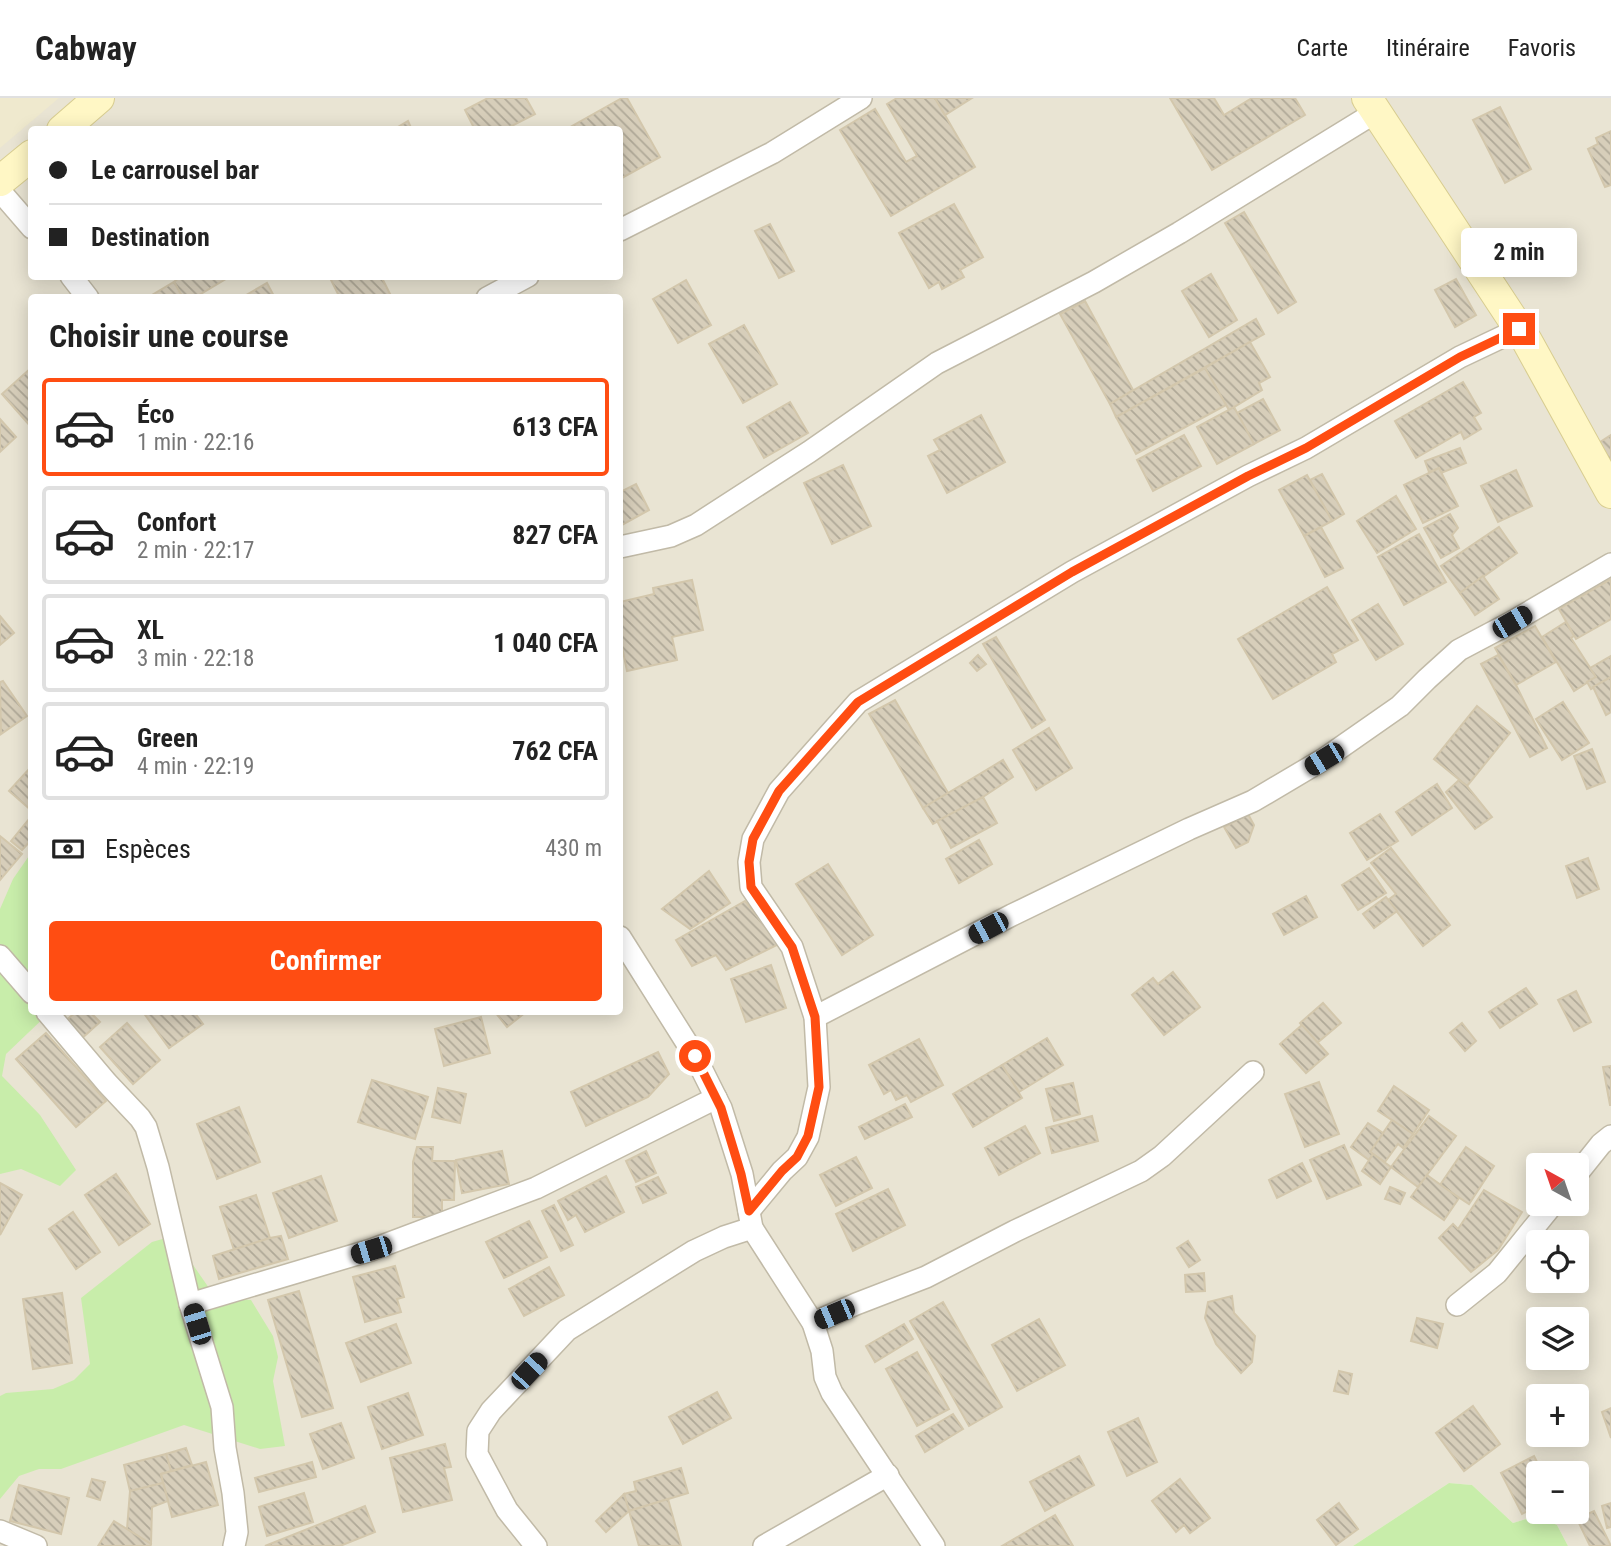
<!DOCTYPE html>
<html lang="fr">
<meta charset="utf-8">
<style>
body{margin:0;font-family:"Roboto Condensed",sans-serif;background:#f6f6f6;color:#222;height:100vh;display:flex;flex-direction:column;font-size:26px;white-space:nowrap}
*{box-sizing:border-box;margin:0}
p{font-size:23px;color:#767676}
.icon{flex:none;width:38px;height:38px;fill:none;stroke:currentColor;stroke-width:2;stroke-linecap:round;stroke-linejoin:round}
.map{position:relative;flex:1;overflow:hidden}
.panel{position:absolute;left:28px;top:196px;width:595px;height:721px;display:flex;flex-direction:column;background:#fff;border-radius:7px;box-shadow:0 4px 18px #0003}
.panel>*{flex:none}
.guide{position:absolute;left:28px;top:28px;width:595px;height:154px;border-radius:7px;box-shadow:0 4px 18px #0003;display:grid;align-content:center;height:154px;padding:0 21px;background:#fff}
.needle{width:46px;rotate:320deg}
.tools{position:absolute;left:1526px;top:1055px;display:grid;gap:14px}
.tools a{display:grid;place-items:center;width:63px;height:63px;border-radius:7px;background:#fff;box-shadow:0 4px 18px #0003;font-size:35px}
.end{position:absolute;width:32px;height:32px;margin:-16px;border:9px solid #ff4d12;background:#fff;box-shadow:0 0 0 4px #fff}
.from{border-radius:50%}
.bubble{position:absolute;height:49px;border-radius:7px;background:#fff;box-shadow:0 4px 18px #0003;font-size:23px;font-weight:700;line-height:49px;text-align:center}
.car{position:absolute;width:21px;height:42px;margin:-21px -10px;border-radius:9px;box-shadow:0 0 5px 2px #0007;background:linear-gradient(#222 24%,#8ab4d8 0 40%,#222 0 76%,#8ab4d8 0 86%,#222 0)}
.guide b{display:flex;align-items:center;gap:24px;height:66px;font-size:26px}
.guide b+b{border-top:2px solid #e0e0e0}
.guide i{width:18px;height:18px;background:#222}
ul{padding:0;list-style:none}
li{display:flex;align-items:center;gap:21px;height:98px;margin:0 14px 10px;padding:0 7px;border:4px solid #e0e0e0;border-radius:7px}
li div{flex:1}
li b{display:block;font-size:26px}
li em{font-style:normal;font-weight:700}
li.active{border-color:#ff4d12}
li>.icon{width:63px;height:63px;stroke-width:1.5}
h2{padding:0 21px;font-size:32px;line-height:84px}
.pay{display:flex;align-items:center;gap:18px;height:77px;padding:0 21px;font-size:26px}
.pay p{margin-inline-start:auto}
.button{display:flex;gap:14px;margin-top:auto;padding:14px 21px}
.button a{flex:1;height:80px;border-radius:7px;background:#ff4d12;color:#fff;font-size:28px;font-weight:700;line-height:80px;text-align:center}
header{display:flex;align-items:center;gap:42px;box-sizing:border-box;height:98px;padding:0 35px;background:#fff;border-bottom:2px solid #e0e0e0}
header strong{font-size:33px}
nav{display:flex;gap:38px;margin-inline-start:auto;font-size:24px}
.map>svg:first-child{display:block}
.residential{fill:#e9e4d3;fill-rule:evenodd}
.education{fill:#efe9ce}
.green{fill:#c8edaa}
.building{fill:url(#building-back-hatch);stroke:#d3c7ac;stroke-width:2}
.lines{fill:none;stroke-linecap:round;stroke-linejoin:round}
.street-casing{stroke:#c1baa7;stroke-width:24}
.secondary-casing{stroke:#d8cd90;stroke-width:32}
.street{stroke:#fff;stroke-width:21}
.secondary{stroke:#fff7c5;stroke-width:30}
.route{stroke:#ff4d12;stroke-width:9}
</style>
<header>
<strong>Cabway</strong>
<nav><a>Carte</a><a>Itinéraire</a><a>Favoris</a></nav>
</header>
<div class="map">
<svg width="1611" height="1448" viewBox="0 0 1611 1448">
<defs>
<pattern id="building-back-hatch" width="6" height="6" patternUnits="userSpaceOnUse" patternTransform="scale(1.75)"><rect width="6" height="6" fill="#d7ceba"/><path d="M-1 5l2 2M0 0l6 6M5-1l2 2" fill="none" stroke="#b0a998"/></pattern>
</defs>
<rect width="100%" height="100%" fill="#f4f1e5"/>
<!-- residential -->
<path class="residential" d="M0,0H1611V1448H1568L1557,1427L1536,1418L1513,1425L1472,1387L1449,1385L1353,1448H0ZM32,32H620V178H32ZM32,200H620V914H32ZM1538,1068H1577V1106H1538ZM1538,1144H1577V1183H1538ZM1538,1222H1577V1260H1538ZM1538,1298H1577V1337H1538ZM1538,1376H1577V1414H1538Z"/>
<!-- education -->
<path class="education" d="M0,0H59L0,50Z"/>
<!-- green -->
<g class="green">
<path d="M31,755L32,914H50L6,956L2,978L40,1017L76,1072L60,1088L21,1071L0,1076V811L13,781Z"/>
<path d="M173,1138L209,1190L228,1200L251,1202L273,1238L278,1259L273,1283L285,1348L260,1351L184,1327L61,1371H39L19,1378L0,1401V1298L6,1295L53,1291L74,1282L90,1266L81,1200L152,1144Z"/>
<path d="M1449,1385L1472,1387L1513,1425L1536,1418L1557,1427L1568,1448H1353Z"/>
</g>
<!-- building -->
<g class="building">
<path d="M488,0H526L535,16L504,32H475L465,12Z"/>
<path d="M622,0H627L660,59L620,81V32H565Z"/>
<path d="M897,0H935L975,69L891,118L840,32L875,11L906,64L917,58L887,6Z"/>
<path d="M935,0H972L945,17Z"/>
<path d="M1170,0H1214L1224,17L1252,0H1295L1305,17L1212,72Z"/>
<path d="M1500,9L1531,71L1505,85L1473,22Z"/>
<path d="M408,23L412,32H393Z"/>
<path d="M1611,33V87L1605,89L1588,51L1598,46L1596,40Z"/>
<path d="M954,106L983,159L960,172L964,179L942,191L939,184L929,190L899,135Z"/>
<path d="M1244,114L1296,204L1278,215L1225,125Z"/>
<path d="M770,126L794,173L779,180L755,133Z"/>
<path d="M1211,176L1237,222L1209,239L1182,193Z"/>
<path d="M231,178L194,200H183L174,184L181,178Z"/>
<path d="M329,178H381L391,198L388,200H340Z"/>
<path d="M1456,181L1476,217L1455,229L1435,192Z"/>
<path d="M686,182L711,227L678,245L653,201Z"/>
<path d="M174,184L183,200H147Z"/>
<path d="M267,185L275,200H241Z"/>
<path d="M1085,203L1133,292L1110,306L1060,216Z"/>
<path d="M1256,221L1264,236L1116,319L1110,306Z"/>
<path d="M744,227L777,286L743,305L709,246Z"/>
<path d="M1250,244L1270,279L1259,285L1262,292L1229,312L1205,270Z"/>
<path d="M1205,270L1226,307L1136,356L1116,319Z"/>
<path d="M30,271L32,273V330L2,296Z"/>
<path d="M1463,284L1481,315L1474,319L1481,331L1464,341L1461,334L1416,360L1395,323Z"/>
<path d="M1263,301L1280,332L1254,346L1237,315Z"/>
<path d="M790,304L808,335L764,360L747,329Z"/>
<path d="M1234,309L1254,346L1217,366L1197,329Z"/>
<path d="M981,317L1005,364L947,395L928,358L940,352L934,342Z"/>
<path d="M0,321L16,339L0,354Z"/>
<path d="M1184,337L1201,368L1153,393L1137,362Z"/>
<path d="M1611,337V369L1597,346Z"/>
<path d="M1460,350L1466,365L1441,375L1439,370L1429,374L1425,363Z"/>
<path d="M843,367L871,428L832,446L804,385Z"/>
<path d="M1439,370L1458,408L1423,425L1404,387Z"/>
<path d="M1516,372L1532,408L1498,424L1481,388Z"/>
<path d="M1322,376L1344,416L1332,423L1310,382Z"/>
<path d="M1307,377L1332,423L1304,438L1279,392Z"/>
<path d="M636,386L649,412L620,428V394Z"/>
<path d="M1396,398L1416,431L1377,455L1357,423Z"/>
<path d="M1450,416L1458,430L1452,437L1459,450L1441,460L1424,430Z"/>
<path d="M1321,429L1343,470L1325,479L1304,438Z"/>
<path d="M1499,429L1517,455L1460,495L1441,468Z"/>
<path d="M1419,436L1446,484L1404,507L1378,459Z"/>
<path d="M1483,478L1499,501L1475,517L1460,495Z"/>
<path d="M1611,481V521L1576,541L1559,511Z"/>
<path d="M692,482L703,532L672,539L677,562L627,573L620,539V504L654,496L653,490Z"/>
<path d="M1327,489L1358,542L1332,556L1336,564L1273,601L1238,541Z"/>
<path d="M1378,506L1403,546L1376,562L1352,522Z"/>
<path d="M0,518L14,535L0,547Z"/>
<path d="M1566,524L1574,538L1571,540L1596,579L1574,593L1542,539Z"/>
<path d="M1535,528L1556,564L1516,587L1495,550Z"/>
<path d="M996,539L1045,622L1032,630L983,546Z"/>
<path d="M978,557L986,566L977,573L970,565Z"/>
<path d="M1498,557L1516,587L1547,650L1530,659L1481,566Z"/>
<path d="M1611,558V579L1591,591L1587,584L1596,579L1590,570Z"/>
<path d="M1611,579V614L1606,617L1593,589Z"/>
<path d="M3,583L27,618L1,636L0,584Z"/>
<path d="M895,602L948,695L923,710L869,616Z"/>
<path d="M1563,604L1589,645L1562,662L1536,621Z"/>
<path d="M1477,608L1510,635L1467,688L1434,661Z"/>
<path d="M1049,630L1072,670L1036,692L1013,652Z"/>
<path d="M1592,651L1605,684L1587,691L1574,658Z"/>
<path d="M1003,662L1013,679L983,699L933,726L923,710Z"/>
<path d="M29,671L32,673V713L9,693Z"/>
<path d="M1459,682L1467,688L1492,719L1475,731L1446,694Z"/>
<path d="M1437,686L1452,710L1412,737L1396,714Z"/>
<path d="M983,699L997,725L951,750L937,723Z"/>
<path d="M1248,716L1254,727L1248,744L1236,750L1224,729Z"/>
<path d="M1380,716L1398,743L1367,762L1350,735Z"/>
<path d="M29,721L32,723V741L22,752L11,743Z"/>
<path d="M0,738L22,756L0,782Z"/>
<path d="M979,742L992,766L959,785L946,761Z"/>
<path d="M1391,750L1450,827L1423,848L1388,802L1396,796L1371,765Z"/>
<path d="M1588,760L1599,791L1577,800L1566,768Z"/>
<path d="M828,766L873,837L842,857L796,786Z"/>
<path d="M1369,770L1386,795L1358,812L1342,787Z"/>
<path d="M709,773L730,805L690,831L662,811Z"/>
<path d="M1306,798L1317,819L1284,837L1273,816Z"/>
<path d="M1386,799L1397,813L1374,830L1363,816Z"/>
<path d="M745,803L779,846L726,872L716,857L692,868L676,842Z"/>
<path d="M771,867L786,910L746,924L731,881Z"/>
<path d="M1173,874L1200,909L1164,937L1132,897L1153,880L1158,886Z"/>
<path d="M1526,890L1537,906L1500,930L1489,914Z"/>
<path d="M1576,893L1591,924L1574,933L1558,902Z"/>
<path d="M1323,905L1341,925L1317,945L1300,925Z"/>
<path d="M76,914H90L100,924L80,942L64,924Z"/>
<path d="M143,914H194L203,926L169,950Z"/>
<path d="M495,914H526L507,929Z"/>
<path d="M481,919L490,955L444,968L435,931Z"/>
<path d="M127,925L160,962L133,986L100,949Z"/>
<path d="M1462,925L1476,943L1465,953L1450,935Z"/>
<path d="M1302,927L1328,956L1306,975L1280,946Z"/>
<path d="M46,935L106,1003L76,1029L16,961Z"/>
<path d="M1047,940L1063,967L1019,994L1002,967Z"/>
<path d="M919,941L943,987L911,1004L907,997L896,1002L891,992L884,996L869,967Z"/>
<path d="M658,954L669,976L648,999L586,1028L571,994Z"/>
<path d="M1002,967L1022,1000L973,1029L953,996Z"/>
<path d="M1611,968V1007H1610L1603,969Z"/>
<path d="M372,982L428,999L415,1041L358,1024Z"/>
<path d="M1319,984L1339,1036L1305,1049L1285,996Z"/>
<path d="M1073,985L1080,1016L1054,1023L1046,991Z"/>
<path d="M1394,988L1429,1012L1413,1036L1378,1013Z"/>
<path d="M438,990L466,996L460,1025L432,1019Z"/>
<path d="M905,1006L912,1019L865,1041L859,1029Z"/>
<path d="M239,1009L260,1064L217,1081L197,1026Z"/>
<path d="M1092,1018L1098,1043L1052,1055L1046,1030Z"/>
<path d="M1429,1018L1456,1038L1418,1089L1391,1069Z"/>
<path d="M1392,1022L1413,1036L1403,1050L1398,1046L1385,1064L1370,1054Z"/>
<path d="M1368,1025L1383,1035L1370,1054L1373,1056L1369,1062L1351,1049Z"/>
<path d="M1025,1028L1040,1055L999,1077L985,1050Z"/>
<path d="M1344,1047L1361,1087L1327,1101L1310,1062Z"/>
<path d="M417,1049H433L432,1063H455L454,1102H442V1119H413V1064Z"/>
<path d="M1466,1049L1494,1068L1469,1106L1440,1087Z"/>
<path d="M502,1053L509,1086L462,1095L456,1062Z"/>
<path d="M646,1053L656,1075L636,1084L626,1063Z"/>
<path d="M1373,1056L1391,1069L1380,1086L1362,1073Z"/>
<path d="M856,1059L872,1090L836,1108L820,1077Z"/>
<path d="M1302,1065L1311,1083L1277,1100L1269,1082Z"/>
<path d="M116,1076L150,1126L119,1147L85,1097Z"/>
<path d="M1427,1077L1459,1100L1444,1122L1411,1099Z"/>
<path d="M321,1078L337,1123L289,1140L273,1095Z"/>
<path d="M606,1078L624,1114L585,1134L576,1117L568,1122L558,1103Z"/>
<path d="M658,1079L666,1095L643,1105L636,1089Z"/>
<path d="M0,1085L22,1097L0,1137Z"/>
<path d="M1390,1089L1405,1095L1400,1106L1385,1101Z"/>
<path d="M888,1091L905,1127L853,1153L836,1116Z"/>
<path d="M1484,1092L1522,1114L1498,1152L1471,1174L1439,1140L1453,1126L1458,1131Z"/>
<path d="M256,1097L270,1140L234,1152L220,1109Z"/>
<path d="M554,1107L573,1147L561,1153L542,1113Z"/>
<path d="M73,1114L100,1154L76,1171L49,1131Z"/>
<path d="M529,1123L547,1159L504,1180L486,1144Z"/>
<path d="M281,1138L288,1161L219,1181L213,1158L270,1140Z"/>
<path d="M1188,1143L1200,1162L1189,1169L1177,1150Z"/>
<path d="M395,1168L404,1199L397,1201L401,1214L365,1224L353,1179Z"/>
<path d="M549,1169L564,1197L524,1218L509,1191Z"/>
<path d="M1204,1175L1205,1193L1186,1194L1185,1177Z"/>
<path d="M299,1193L333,1310L302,1319L268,1202Z"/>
<path d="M62,1195L72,1265L33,1271L23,1201Z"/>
<path d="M1232,1198L1234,1215L1255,1238L1252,1264L1241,1275L1216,1246L1205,1220L1208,1204Z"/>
<path d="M943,1204L1002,1309L969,1328L910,1223Z"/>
<path d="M1417,1220L1443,1226L1437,1250L1411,1243Z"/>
<path d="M1039,1221L1065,1267L1017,1293L992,1247Z"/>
<path d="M396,1226L411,1265L361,1284L346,1245Z"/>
<path d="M904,1226L913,1241L875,1264L866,1248Z"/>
<path d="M917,1254L949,1311L917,1328L886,1271Z"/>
<path d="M1339,1273L1352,1276L1348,1296L1334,1293Z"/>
<path d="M717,1294L731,1320L683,1346L669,1319Z"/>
<path d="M408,1295L423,1337L382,1351L368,1309Z"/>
<path d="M1473,1308L1500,1346L1464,1373L1436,1335Z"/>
<path d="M1611,1310V1340L1602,1314Z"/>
<path d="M953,1316L963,1331L925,1354L916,1338Z"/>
<path d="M1138,1320L1157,1364L1127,1378L1108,1334Z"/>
<path d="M341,1325L354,1360L323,1371L310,1336Z"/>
<path d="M445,1346L451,1369L444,1370L452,1402L403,1414L390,1360Z"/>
<path d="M186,1350L192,1367L171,1373L166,1356Z"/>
<path d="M166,1356L171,1373L161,1376L163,1385L130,1393L124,1367Z"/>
<path d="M1079,1358L1094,1387L1045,1413L1030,1384Z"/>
<path d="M1534,1358L1543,1376H1538V1408L1522,1416L1501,1375Z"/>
<path d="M206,1364L218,1407L172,1419L161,1376Z"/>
<path d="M312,1364L316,1379L259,1394L255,1380Z"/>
<path d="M681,1370L688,1395L629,1413L624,1396L636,1393L634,1384Z"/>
<path d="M92,1381L105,1384L100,1402L87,1398Z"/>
<path d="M1180,1381L1210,1420L1190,1435L1184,1427L1176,1434L1152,1403Z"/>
<path d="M163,1385L168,1403L152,1409L151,1446L127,1431L130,1393Z"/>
<path d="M19,1387L69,1400L61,1436L10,1423Z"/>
<path d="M304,1395L313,1424L267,1438L259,1409Z"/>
<path d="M624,1396L629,1413L606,1434L596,1423Z"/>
<path d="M668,1401L681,1448H639L629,1413Z"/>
<path d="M1339,1405L1358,1431L1336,1447L1317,1422Z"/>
<path d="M1611,1405V1429L1607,1430L1602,1408Z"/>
<path d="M365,1408L375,1434L340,1448H265Z"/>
<path d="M1594,1413L1611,1448H1590L1577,1421Z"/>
<path d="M1055,1417L1073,1448H1002Z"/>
<path d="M114,1423L151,1446L150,1448H98Z"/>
</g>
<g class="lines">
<!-- street casing -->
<g class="street-casing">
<g id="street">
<path d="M0,93L32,130"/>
<path d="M620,132L772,55L861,0"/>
<path d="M71,178L88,200"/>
<path d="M487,200L528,178"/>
<path d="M620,449L671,438L696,427L809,354L937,265L1094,184L1179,135L1376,14"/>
<path d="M620,839L695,958L721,1010L742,1076L752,1130L813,1225L822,1253L825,1279L832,1295L934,1448"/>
<path d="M0,858L32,895"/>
<path d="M47,914L107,985L140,1020L146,1029L158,1069L190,1206L222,1309L225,1350L233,1395L237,1434L234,1448"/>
<path d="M815,919L1012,817L1189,731L1253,703L1324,661L1400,608L1427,581L1459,552L1512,524L1611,466"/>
<path d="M1577,1076L1601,1046L1611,1038"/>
<path d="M749,1113L782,1073L797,1059L808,1039L819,989L815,919L792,849L751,789L749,764L753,741L779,693L858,604L1072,474L1248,378L1306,350L1460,259L1519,231"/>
<path d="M190,1206L371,1152L536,1090L716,1000"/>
<path d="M1457,1207L1497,1175L1553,1106"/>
<path d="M813,1225L856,1206L926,1179L1015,1133L1141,1073L1162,1058L1253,974"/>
<path d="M0,1433L36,1448"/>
<path d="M536,1448L507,1412L477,1356L478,1333L491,1313L567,1232L694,1153L724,1139L752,1130"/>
<path d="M764,1448L888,1377"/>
</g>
</g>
<!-- secondary casing -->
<g class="secondary-casing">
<g id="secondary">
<path d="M1367,0L1527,243L1611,395"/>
<path d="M62,32L99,0"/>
<path d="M0,83L32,57"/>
</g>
</g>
<!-- street -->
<use href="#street" class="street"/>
<!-- secondary -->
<use href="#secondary" class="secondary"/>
</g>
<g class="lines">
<!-- route -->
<path class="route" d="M695,958L721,1010L741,1076L749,1113L782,1073L797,1059L808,1038L819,989L815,919L792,849L751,789L749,764L753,741L779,693L858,604L1072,474L1248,378L1306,350L1460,259L1519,231"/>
</g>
</svg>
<div class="tools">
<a><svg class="needle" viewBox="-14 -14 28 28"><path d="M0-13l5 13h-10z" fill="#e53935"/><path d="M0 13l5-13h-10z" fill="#767676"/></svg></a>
<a><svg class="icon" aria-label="locate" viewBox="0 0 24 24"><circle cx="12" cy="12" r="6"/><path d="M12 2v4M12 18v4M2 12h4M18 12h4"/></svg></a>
<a><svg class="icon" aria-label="layers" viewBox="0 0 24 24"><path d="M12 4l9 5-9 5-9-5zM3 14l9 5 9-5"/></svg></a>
<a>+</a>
<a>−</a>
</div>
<i class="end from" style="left:695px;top:958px"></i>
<i class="end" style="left:1519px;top:231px"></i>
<div class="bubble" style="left:1461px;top:130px;width:116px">2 min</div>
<i class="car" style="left:1512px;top:524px;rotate:60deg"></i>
<i class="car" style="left:1324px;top:661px;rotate:239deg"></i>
<i class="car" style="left:988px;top:830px;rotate:242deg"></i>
<i class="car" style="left:371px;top:1152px;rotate:253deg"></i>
<i class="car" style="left:834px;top:1216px;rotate:247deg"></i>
<i class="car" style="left:197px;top:1226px;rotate:343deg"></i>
<i class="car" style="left:529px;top:1273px;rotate:43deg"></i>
<div class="guide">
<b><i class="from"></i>Le carrousel bar</b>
<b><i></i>Destination</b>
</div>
<section class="panel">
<h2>Choisir une course</h2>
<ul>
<li class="active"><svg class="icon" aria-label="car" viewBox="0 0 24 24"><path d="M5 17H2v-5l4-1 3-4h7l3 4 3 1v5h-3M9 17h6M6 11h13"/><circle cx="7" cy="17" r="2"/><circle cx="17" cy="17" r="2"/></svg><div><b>Éco</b><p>1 min · 22:16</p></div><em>613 CFA</em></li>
<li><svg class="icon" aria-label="car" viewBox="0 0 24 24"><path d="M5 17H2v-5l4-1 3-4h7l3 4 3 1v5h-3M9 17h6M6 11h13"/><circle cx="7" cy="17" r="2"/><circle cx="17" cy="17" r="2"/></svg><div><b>Confort</b><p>2 min · 22:17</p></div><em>827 CFA</em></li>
<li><svg class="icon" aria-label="car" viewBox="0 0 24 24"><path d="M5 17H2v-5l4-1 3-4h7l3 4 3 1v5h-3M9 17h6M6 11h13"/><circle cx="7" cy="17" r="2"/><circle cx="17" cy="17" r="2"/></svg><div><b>XL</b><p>3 min · 22:18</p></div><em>1 040 CFA</em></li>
<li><svg class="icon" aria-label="car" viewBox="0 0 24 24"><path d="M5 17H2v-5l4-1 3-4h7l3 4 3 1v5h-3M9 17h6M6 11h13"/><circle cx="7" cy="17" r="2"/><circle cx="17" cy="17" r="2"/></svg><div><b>Green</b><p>4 min · 22:19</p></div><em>762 CFA</em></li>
</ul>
<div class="pay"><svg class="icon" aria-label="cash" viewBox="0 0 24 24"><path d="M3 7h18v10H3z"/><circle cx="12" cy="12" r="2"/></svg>Espèces<p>430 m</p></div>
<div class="button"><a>Confirmer</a></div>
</section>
</div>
